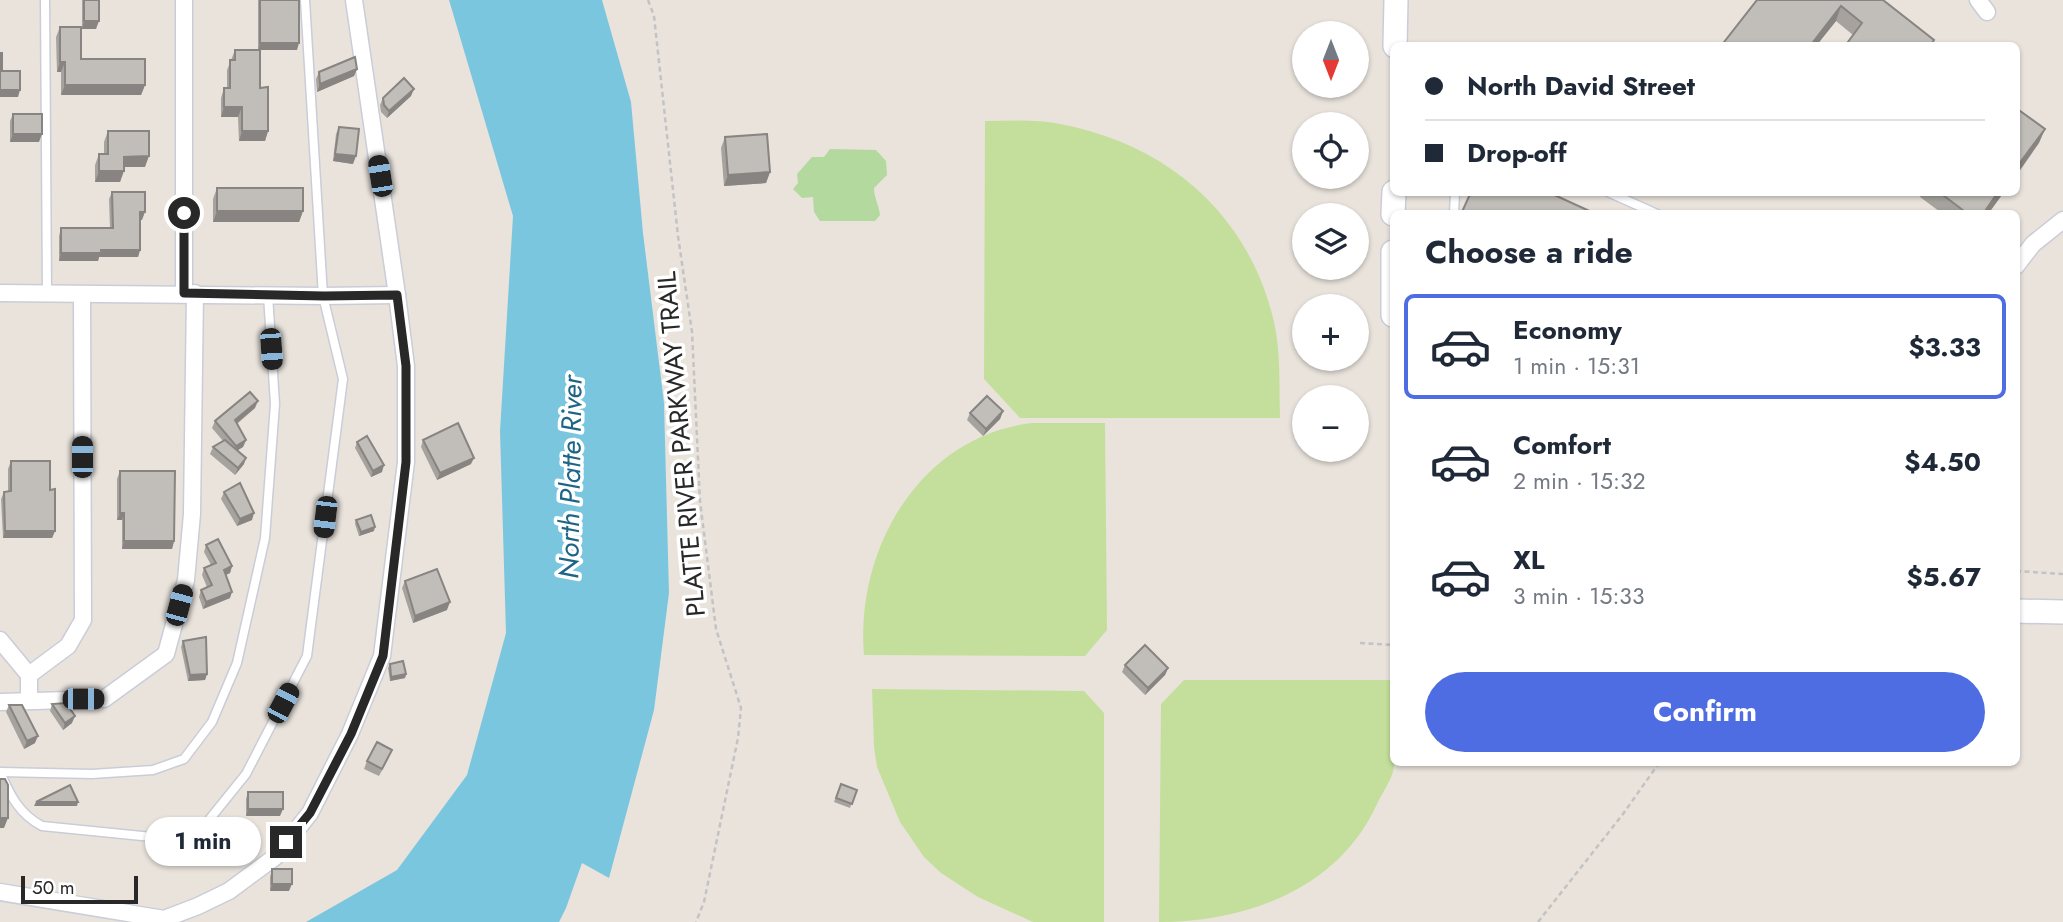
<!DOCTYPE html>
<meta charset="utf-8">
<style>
body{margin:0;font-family:Jost,sans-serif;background:#f2f2f3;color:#1f2937;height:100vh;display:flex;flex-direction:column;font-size:26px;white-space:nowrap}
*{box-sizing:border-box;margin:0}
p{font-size:23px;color:#747a83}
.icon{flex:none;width:38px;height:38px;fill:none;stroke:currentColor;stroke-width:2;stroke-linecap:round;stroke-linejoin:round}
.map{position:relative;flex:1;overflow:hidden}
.side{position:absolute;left:1390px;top:210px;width:630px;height:556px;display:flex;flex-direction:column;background:#fff;border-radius:10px;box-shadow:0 2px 5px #0004}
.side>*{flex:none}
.top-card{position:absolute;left:1390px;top:42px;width:630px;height:154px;border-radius:10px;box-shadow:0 2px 5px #0004;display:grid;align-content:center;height:154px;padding:0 35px;background:#fff}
.needle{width:46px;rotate:180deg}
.buttons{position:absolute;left:1292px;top:21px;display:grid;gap:14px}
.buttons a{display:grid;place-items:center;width:77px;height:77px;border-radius:50%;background:#fff;box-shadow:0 2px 5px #0004;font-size:35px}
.scale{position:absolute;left:21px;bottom:18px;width:117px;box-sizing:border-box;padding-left:7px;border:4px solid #282828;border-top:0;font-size:19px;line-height:24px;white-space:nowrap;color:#282828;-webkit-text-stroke:5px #fff;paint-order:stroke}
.end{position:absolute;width:32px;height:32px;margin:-16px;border:9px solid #282828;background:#fff;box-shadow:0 0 0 4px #fff}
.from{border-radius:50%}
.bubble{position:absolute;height:49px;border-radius:24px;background:#fff;box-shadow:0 2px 5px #0004;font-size:23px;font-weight:700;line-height:49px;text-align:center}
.car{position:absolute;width:21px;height:42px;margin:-21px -10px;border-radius:9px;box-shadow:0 0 5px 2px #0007;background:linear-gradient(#222 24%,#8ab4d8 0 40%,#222 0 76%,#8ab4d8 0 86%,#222 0)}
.top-card b{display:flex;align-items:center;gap:24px;height:66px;font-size:26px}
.top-card b+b{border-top:2px solid #e0e1e3}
.top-card i{width:18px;height:18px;background:#1f2937}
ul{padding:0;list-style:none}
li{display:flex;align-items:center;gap:21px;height:105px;margin:0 14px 10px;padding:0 21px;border:4px solid transparent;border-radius:10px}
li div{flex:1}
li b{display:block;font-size:26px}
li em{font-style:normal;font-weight:700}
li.selected{border-color:#4f6de3}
li>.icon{width:63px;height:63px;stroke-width:1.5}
h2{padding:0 35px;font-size:32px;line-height:84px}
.action{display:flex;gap:14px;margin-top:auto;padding:14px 35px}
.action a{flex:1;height:80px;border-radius:42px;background:#4f6de3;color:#fff;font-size:28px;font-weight:700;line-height:80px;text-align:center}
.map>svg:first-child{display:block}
.green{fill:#b3d99e}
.pitch{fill:#c4df9b}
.water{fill:#7bc6df}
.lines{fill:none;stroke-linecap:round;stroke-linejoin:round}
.lane-casing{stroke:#cacdd8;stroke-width:11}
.street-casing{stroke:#cacdd8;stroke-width:19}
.secondary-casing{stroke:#cacdd8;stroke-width:26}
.path{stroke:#c3c3c3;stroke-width:2.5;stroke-dasharray:5 3.5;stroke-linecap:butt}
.lane{stroke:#fff;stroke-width:8}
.street{stroke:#fff;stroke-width:16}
.secondary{stroke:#fff;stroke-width:23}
.wall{fill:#a6a39e}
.shaded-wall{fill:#878481}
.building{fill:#c1bdb8;stroke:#878481;stroke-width:2}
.route{stroke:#282828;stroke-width:9}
.labels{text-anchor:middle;stroke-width:7;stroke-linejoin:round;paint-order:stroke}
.street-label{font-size:26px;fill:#282828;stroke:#fff}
.water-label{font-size:28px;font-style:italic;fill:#1d6587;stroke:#fff}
</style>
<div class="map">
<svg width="2063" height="922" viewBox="0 0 2063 922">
<rect width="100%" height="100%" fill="#e9e3dc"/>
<!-- green -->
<path class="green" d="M830,149L876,150L886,161L887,175L874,188C874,198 879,205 880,215L875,221H820L814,212L813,197L802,198L793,189L798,183L797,174L812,157H824Z"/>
<!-- pitch -->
<g class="pitch">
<path d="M985,121C1010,121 1036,119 1060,124C1167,144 1249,214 1274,322C1281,353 1279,386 1280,418H1020L984,379Z"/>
<path d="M1032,423H1105L1107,630L1085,656L864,655C855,549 920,436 1032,423Z"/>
<path d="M1184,680H1393C1393,708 1395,741 1394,765C1394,777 1382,793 1377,804C1339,888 1248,922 1159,922L1161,704Z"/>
<path d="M872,689L1084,691L1104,713V922H1033L978,897L941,873L924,857L900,822L877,767L874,747Z"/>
</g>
<!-- water -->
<path class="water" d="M449,0H602L631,102L643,233L664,403L669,593L654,710L609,878L582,863L566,908L559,922H306L397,870L467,775L506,633L500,431L513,216Z"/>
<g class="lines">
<!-- lane casing -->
<g class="lane-casing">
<g id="lane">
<path d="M45,0L47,294"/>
<path d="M1608,192L1657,214"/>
<path d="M1454,214L1455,192"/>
<path d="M0,772C10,795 19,814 42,826L192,841L246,774L307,656L343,379L323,296L305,0"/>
<path d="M0,772L92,774L153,770L184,759L212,722L237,663L265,538L275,404L268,295"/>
</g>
</g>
<!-- street casing -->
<g class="street-casing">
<g id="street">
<path d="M184,0V293"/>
<path d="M1978,0L1987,12"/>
<path d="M2016,266L2033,244L2063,220"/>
<path d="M0,293L323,296L397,295"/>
<path d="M0,640L29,675"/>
<path d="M29,700V675L68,646L83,620L82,294"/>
<path d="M0,702L104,699L166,654L186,580L192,514L195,293"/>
<path d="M0,892L164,919L198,906L229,891L275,857L310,813L350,734L382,656L406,462V366L397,295L354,0"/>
</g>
</g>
<!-- secondary casing -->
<g class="secondary-casing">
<g id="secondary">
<path d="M1395,46L1396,0"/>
<path d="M1393,214L1394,192"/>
<path d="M1393,252V315"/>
<path d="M2016,611L2063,612"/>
</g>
</g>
<!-- path -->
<g class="path">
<path d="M648,0L654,16L678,236L692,332L700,501L716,629L741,708L738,738L704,902L696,922"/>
<path d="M2016,571L2063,574"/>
<path d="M1360,643L1393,645"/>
<path d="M1538,922L1623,814L1659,763"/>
</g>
<!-- lane -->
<use href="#lane" class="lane"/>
<!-- street -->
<use href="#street" class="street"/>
<!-- secondary -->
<use href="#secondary" class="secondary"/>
</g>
<!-- wall -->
<g class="wall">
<path d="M82,0H99L96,29H82Z"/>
<path d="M258,0H299L297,50H260V88L268,131L265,141H239L238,117H221V98L224,88H227V70L235,50H258Z"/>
<path d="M1757,0H1883L1853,35L1836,21L1816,46H1721Z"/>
<path d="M60,27L81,59L145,85L141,95H61V72H57L56,37Z"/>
<path d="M357,69L354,76L317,92L316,79L319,72Z"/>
<path d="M411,96L387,118L381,112L380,105L383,98Z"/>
<path d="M13,114L39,142H10V121Z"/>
<path d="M339,127L353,164L333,161L336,134Z"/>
<path d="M108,131L145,167H124L120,182H95V165L99,154H104V142Z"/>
<path d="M725,137L770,172L766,183L724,186L721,148Z"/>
<path d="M217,188L303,211L299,222H213V199Z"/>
<path d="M112,192L142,220H140V250L138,257H99L98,261H59V236L61,228H110L109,199Z"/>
<path d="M1922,192H2004L1988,214H1943L1920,197Z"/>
<path d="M255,408L237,424L246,440L243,447L238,450L244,464L235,475L210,454L213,447L223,441L212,428L215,421Z"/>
<path d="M1003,411L1000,419L983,436L967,420L970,413Z"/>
<path d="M423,440L471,464L437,480L421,447Z"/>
<path d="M357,442L382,472L371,477L355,448Z"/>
<path d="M11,461L50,490L55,531L52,538H3L1,499L4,492L8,491V469Z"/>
<path d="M120,471L174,541L172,549H122V520H117V479Z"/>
<path d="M224,492L252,520L237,526L221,499Z"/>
<path d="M356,520L374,531L359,536L355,524Z"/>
<path d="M206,545L232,566L230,573L226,575L230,598L203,609L199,597L201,590L207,587L202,575L204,568L211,565L204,552Z"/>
<path d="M405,581L447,610L413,623L402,588Z"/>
<path d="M183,641L207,674L205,680L188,681L181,647Z"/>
<path d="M390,664L406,674L405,678L390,681L388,668Z"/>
<path d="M1125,665L1168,668L1165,675L1145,695L1122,672Z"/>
<path d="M52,704L72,723L63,730L50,711Z"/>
<path d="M9,705L35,743L24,749L6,712Z"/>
<path d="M389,757L379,776L364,769L367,761Z"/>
<path d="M841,784L857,790L850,808L834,802Z"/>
<path d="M248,792L280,816H246V799Z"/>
<path d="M272,869L289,891H270V877Z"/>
</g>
<!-- shaded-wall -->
<g class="shaded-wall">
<path d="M1841,6L1836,21L1816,46H1810Z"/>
<path d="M84,21H99L96,29H82Z"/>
<path d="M260,43H299L297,50H258Z"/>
<path d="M60,62H65L61,72H57Z"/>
<path d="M357,69L354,76L317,92L320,84Z"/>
<path d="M65,85H145L141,95H61Z"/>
<path d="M414,89L411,96L387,118L389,111Z"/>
<path d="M0,90H20L18,97H0Z"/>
<path d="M224,107H242L238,117H221Z"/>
<path d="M2045,129L2039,143L2016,176V168Z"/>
<path d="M242,131H268L265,141H239Z"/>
<path d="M13,134H42L39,142H10Z"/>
<path d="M335,154L356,156L353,164L333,161Z"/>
<path d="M149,156L145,167H120L124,157Z"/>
<path d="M99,171H124L120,182H95Z"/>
<path d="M770,172L766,183L724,186L728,175Z"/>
<path d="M1998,192H2004L1988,214H1983Z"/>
<path d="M217,211H303L299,222H213Z"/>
<path d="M140,212H145L142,220H138Z"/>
<path d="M101,250H140L138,257H99L98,261H59L61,253Z"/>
<path d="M258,401L255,408L232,427L235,420Z"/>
<path d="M1003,411L1000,419L983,436L986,429Z"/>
<path d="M246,440L243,447L233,453L236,446Z"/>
<path d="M246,458L244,464L235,475L238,468Z"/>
<path d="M474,458L471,464L437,480L440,473Z"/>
<path d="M384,465L382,472L371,477L373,471Z"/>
<path d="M120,513H124L122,520H117Z"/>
<path d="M254,513L252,520L237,526L240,519Z"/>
<path d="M375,527L374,531L359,536L361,532Z"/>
<path d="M5,531H55L52,538H3Z"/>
<path d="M124,541H174L172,549H122Z"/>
<path d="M232,566L230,573L221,577L224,570Z"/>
<path d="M232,592L230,598L203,609L206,602Z"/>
<path d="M450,602L447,610L413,623L415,616Z"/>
<path d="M1168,668L1165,675L1145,695L1148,688Z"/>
<path d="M207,674L205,680L188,681L190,675Z"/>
<path d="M406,674L405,678L390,681L391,677Z"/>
<path d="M75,716L72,723L63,730L65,723Z"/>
<path d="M38,736L35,743L24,749L27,741Z"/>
<path d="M36,802H78L77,806H34Z"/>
<path d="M248,809H283L280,816H246Z"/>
<path d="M0,818H8L4,828H0Z"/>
<path d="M272,884H292L289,891H270Z"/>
</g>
<!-- building -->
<g class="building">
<rect x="84" y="0" width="15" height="21"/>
<rect x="260" y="0" width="39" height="43"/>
<path d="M1757,0H1883L1934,40L1930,46H1845L1862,23L1841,6L1810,46H1721Z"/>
<path d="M60,27H81V59H145V85H65V62H60Z"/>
<rect x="1470" y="43" width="57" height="3"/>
<path d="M235,50H260V88L268,87V131H242V107H224V88H230V60H235Z"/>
<path d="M0,53H2V71H20V90H0Z"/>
<path d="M355,57L357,69L320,84L319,72Z"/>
<path d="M404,78L414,89L389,111L384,105L383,98Z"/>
<path d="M2016,108L2045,129L2016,168Z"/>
<rect x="13" y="114" width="29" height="20"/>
<path d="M339,127L359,129L356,156L335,154Z"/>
<path d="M108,131H149V156L124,157V171H99V154H108Z"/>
<path d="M767,134L770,172L728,175L725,137Z"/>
<rect x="217" y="188" width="86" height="23"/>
<path d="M112,192H145V212H140V250H101V253H61V228H113Z"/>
<path d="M1471,192H1548L1596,214H1461Z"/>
<path d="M1939,192H1998L1983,214H1968Z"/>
<path d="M250,392L258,401L235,420L246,440L236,446L215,421Z"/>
<path d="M987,396L1003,411L986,429L970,413Z"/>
<path d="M458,423L474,458L440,473L423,440Z"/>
<path d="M367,436L384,465L373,471L357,442Z"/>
<path d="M225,440L246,458L238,468L213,447Z"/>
<path d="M11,461H50V490L55,489V531H5L4,492L11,491Z"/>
<path d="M120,471H175L174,541H124V513H120Z"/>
<path d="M240,483L254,513L240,519L224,492Z"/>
<path d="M371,515L375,527L361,532L356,520Z"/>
<path d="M218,539L232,566L224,570L232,592L206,602L201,590L212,585L204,568L216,563L206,545Z"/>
<path d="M437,569L450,602L415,616L405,581Z"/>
<path d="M206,637L207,674L190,675L183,641Z"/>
<path d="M1145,645L1168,668L1148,688L1125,665Z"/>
<path d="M403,661L406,674L391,677L390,664Z"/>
<path d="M66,703L75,716L65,723L52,704Z"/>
<path d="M9,705H22L38,736L27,741Z"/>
<path d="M377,742L392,750L382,769L367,761Z"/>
<path d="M0,779H5L8,785V818H0Z"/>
<path d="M841,784L857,790L852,804L836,798Z"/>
<path d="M70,785L78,802H36Z"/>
<rect x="248" y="792" width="35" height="17"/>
<rect x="272" y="869" width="20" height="15"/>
</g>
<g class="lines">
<!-- route -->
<path class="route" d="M184,213V293L324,296L397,295L406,366V462L383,656L351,734L310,813L286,842"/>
</g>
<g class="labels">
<!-- street labels -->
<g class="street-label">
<text transform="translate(681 444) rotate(-95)" y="9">PLATTE RIVER PARKWAY TRAIL</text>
</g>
<!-- water labels -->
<g class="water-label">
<text transform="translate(570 477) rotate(-89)" y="10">North Platte River</text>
</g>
</g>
</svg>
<div class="buttons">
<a><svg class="needle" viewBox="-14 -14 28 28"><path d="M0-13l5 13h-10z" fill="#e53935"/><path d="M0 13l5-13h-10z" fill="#747a83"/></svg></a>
<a><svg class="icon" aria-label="locate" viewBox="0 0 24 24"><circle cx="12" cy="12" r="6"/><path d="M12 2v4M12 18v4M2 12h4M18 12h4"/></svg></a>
<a><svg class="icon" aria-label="layers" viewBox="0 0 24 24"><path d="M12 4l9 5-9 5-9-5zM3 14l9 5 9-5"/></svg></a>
<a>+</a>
<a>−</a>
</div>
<div class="scale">50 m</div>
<i class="end from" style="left:184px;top:213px"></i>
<i class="end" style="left:286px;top:842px"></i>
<div class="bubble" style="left:145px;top:817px;width:116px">1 min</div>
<i class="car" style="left:380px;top:176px;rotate:351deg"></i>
<i class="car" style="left:271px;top:349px;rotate:176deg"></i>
<i class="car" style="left:82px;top:457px;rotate:0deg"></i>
<i class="car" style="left:325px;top:517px;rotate:187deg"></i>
<i class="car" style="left:179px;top:605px;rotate:15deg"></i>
<i class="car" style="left:83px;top:699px;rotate:90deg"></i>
<i class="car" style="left:283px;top:703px;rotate:28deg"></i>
<div class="top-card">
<b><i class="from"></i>North David Street</b>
<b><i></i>Drop-off</b>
</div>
<section class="side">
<h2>Choose a ride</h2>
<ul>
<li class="selected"><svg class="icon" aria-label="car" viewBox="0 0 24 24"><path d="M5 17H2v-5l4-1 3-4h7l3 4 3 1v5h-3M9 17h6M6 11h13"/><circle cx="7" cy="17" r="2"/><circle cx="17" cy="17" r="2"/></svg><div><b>Economy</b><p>1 min · 15:31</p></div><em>$3.33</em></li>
<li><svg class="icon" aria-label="car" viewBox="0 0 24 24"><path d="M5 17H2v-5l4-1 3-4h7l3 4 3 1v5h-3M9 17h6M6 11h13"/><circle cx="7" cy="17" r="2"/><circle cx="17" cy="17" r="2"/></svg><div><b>Comfort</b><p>2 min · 15:32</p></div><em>$4.50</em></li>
<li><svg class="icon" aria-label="car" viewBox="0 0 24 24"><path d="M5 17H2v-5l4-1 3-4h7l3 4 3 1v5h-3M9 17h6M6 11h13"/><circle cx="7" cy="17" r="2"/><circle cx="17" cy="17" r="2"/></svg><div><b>XL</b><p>3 min · 15:33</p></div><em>$5.67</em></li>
</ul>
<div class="action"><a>Confirm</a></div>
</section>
</div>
